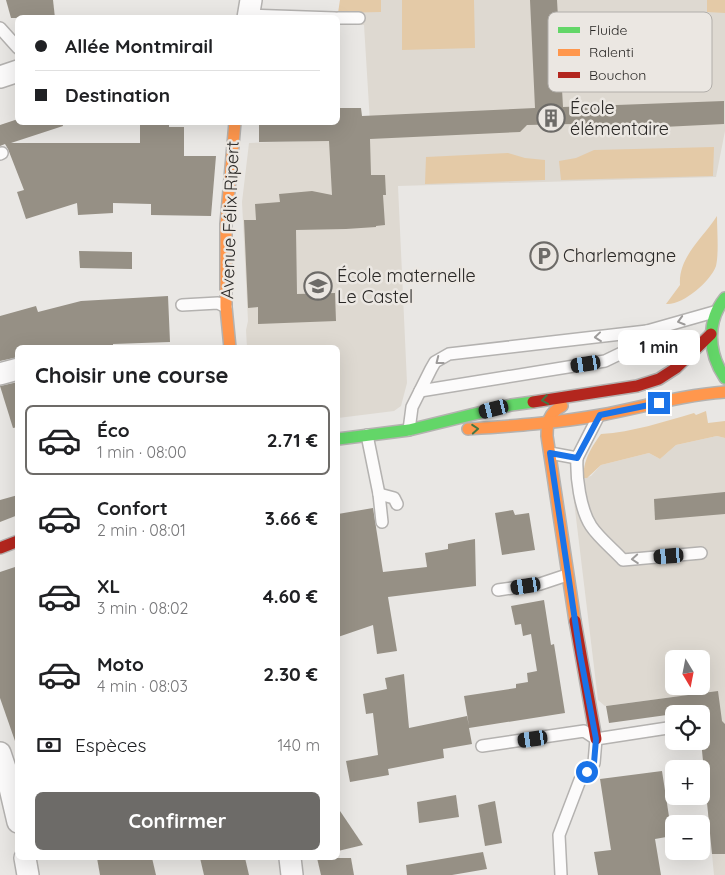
<!DOCTYPE html>
<html lang="fr">
<meta charset="utf-8">
<style>
body{margin:0;font-family:Quicksand,sans-serif;background:#f6f6f6;color:#202124;height:100vh;display:flex;flex-direction:column;font-size:19px;white-space:nowrap}
*{box-sizing:border-box;margin:0}
p{font-size:16px;color:#757577}
.icon{flex:none;width:28px;height:28px;fill:none;stroke:currentColor;stroke-width:2;stroke-linecap:round;stroke-linejoin:round}
.map{position:relative;flex:1;overflow:hidden}
.drawer{position:absolute;left:15px;top:345px;width:325px;height:515px;display:flex;flex-direction:column;background:#fff;border-radius:8px;box-shadow:0 5px 20px #0002}
.drawer>*{flex:none}
.top-card{position:absolute;left:15px;top:15px;width:325px;height:110px;border-radius:8px;box-shadow:0 5px 20px #0002;display:grid;align-content:center;height:110px;padding:0 20px;background:#fff}
.needle{width:32px;rotate:170deg}
.fabs{position:absolute;left:665px;top:650px;display:grid;gap:10px}
.fabs a{display:grid;place-items:center;width:45px;height:45px;border-radius:8px;background:#fff;box-shadow:0 5px 20px #0002;font-size:25px}
.end{position:absolute;width:22px;height:22px;margin:-11px;border:6px solid #1a73e8;background:#fff;box-shadow:0 0 0 2px #fff}
.from{border-radius:50%}
.bubble{position:absolute;height:35px;border-radius:8px;background:#fff;box-shadow:0 5px 20px #0002;font-size:16px;font-weight:800;line-height:35px;text-align:center}
.car{position:absolute;width:15px;height:30px;margin:-15px -8px;border-radius:6px;box-shadow:0 0 4px 1px #0007;background:linear-gradient(#222 24%,#8ab4d8 0 40%,#222 0 76%,#8ab4d8 0 86%,#222 0)}
.top-card b{display:flex;align-items:center;gap:18px;height:48px;font-size:19px}
.top-card b+b{border-top:1px solid #e0e0e0}
.top-card i{width:12px;height:12px;background:#202124}
ul{padding:0;list-style:none}
li{display:flex;align-items:center;gap:15px;height:70px;margin:0 10px 8px;padding:0 10px;border:2px solid transparent;border-radius:8px}
li div{flex:1}
li b{display:block;font-size:19px}
li em{font-style:normal;font-weight:800}
li.current{border-color:#6d6b68}
li>.icon{width:45px;height:45px;stroke-width:1.5}
h2{padding:0 20px;font-size:22px;line-height:60px}
.pay{display:flex;align-items:center;gap:12px;height:55px;padding:0 20px;font-size:19px}
.pay p{margin-inline-start:auto}
.action{display:flex;gap:10px;margin-top:auto;padding:10px 20px}
.action a{flex:1;height:58px;border-radius:8px;background:#6d6b68;color:#fff;font-size:20px;font-weight:800;line-height:58px;text-align:center}
.map>svg:first-child{display:block}
.built{fill:#ded9d1;fill-rule:evenodd}
.green{fill:#e4caa7}
.building{fill:#969085}
.lines{fill:none;stroke-linecap:round;stroke-linejoin:round}
.lane-casing{stroke:#b4b2b0;stroke-width:14}
.street-casing{stroke:#b4b2b0;stroke-width:24}
.fast-casing{stroke:#b4b2b0;stroke-width:14}
.slow-casing{stroke:#b4b2b0;stroke-width:14}
.jam-casing{stroke:#b4b2b0;stroke-width:14}
.lane{stroke:#fcfbfb;stroke-width:11}
.street{stroke:#fcfbfb;stroke-width:21}
.fast{stroke:#63d668;stroke-width:11}
.slow{stroke:#ff974d;stroke-width:11}
.jam{stroke:#b3261e;stroke-width:11}
.oneway{stroke:#9e9c9b}
.oneway2{stroke:#447644}
.route{stroke:#1a73e8;stroke-width:6}
.labels{text-anchor:middle;stroke-width:5;stroke-linejoin:round;paint-order:stroke}
.poi-label{font-size:18px;fill:#2a2826;stroke:#ebe7e2;text-anchor:start}
.street-label{font-size:18px;fill:#2a2826;stroke:#ebe7e2}
.key{fill:#ebe7e2;stroke:#b1aeaa;stroke-width:1}
.key-label{font-size:14px;fill:#2a2826}
</style>
<div class="map">
<svg width="725" height="875" viewBox="0 0 725 875">
<rect width="100%" height="100%" fill="#e9e7e4"/>
<!-- built -->
<g class="built">
<path d="M340,0H725V131L716,177L398,186L407,383L401,406L394,411L338,418V348H247L246,330L248,321L242,202L249,143L371,139L364,25H338Z"/>
<path d="M717,436L725,438V875H714L701,739V714H699L697,694L605,706L598,700L570,468H582L584,478L591,476L601,465L649,453L660,459L676,445ZM674,659H701V686H674Z"/>
</g>
<!-- green -->
<g class="green">
<path d="M340,0H381V12L338,13Z"/>
<path d="M402,0H474L475,48L402,50Z"/>
<path d="M707,0H725V13L707,12Z"/>
<path d="M714,147L713,176L561,180L559,161L576,158L594,150Z"/>
<path d="M508,153L525,158L545,160V180L425,184L426,157Z"/>
<path d="M717,216C717,230 719,253 716,266C711,281 682,306 666,304L680,285C678,257 703,238 717,216Z"/>
<path d="M706,411L708,423L725,421V438L717,436L676,445L660,459L649,453L601,465L587,478H584C582,462 592,446 601,434C633,432 663,422 694,413L696,415Z"/>
</g>
<!-- building -->
<g class="building">
<path d="M6,0H53L55,18H11Z"/>
<path d="M530,0H557L563,107L724,101V124L581,131L573,124L527,125L520,132L370,139L371,175H385L386,195H383L385,225L376,226V227L346,229L296,230L297,294L335,293L336,321L258,324V307L248,308L244,220H256L255,204L280,202L279,194L312,191L332,195L329,141L259,142V122H338V108H361L362,116L535,108Z"/>
<path d="M18,119V122H62L63,126L11,143H140V122H169V127H184V156H216L211,216L151,215V204L113,203V213L78,215L77,203L26,219L17,192L24,190L8,149L5,144L0,146V125Z"/>
<path d="M79,251L132,252V269L80,268Z"/>
<path d="M168,296L170,342L113,344V348H18V357L0,361V316L36,306L38,312L81,301Z"/>
<path d="M18,382V427L13,428L0,386Z"/>
<path d="M725,492V514L655,520L654,499Z"/>
<path d="M18,495V515L0,522V500Z"/>
<path d="M373,508L383,572L427,567L425,553L448,549V544L475,539L476,586L388,597L397,651L377,654L373,625L338,637V514Z"/>
<path d="M513,510L515,515L529,513L535,550L502,555L495,513Z"/>
<path d="M18,566V740L15,741L0,698V572Z"/>
<path d="M544,600L551,645L554,644L565,713L469,728L472,744L443,749L444,758L388,769L389,775L350,782L346,761L378,755L373,713L366,714L363,694L387,689L385,678L404,674L409,728L467,716L469,726L464,696L516,688V684L528,682L527,673L537,671L531,634L523,636L521,624L515,625L511,606Z"/>
<path d="M718,691L722,721L725,724V854H712L701,740V714H674L609,723L606,706Z"/>
<path d="M662,771L672,836L655,839L661,875H598L594,852L611,850L600,779Z"/>
<path d="M456,795L459,817L419,823L417,802Z"/>
<path d="M495,801L502,843L485,846L478,805Z"/>
<path d="M338,808L363,845L338,851Z"/>
<path d="M483,852L487,869L452,875H407L406,865Z"/>
<path d="M97,858H152L156,875H100Z"/>
<path d="M200,858H245L249,875H204Z"/>
<path d="M317,858H351L354,875H321Z"/>
</g>
<g class="lines">
<!-- lane casing -->
<g class="lane-casing">
<g id="lane">
<path d="M248,15L335,18"/>
<path d="M338,18H359"/>
<path d="M0,28L18,48"/>
<path d="M0,154L2,153"/>
<path d="M182,305L218,303L226,307"/>
<path d="M420,391L605,361L634,347L647,331"/>
<path d="M409,430L412,407L431,369L435,362L449,354L647,331L714,312"/>
<path d="M367,435L379,494L382,522"/>
<path d="M550,453L577,458L598,417"/>
<path d="M577,458C576,477 580,509 591,526C599,538 613,549 623,560L701,553"/>
<path d="M379,494L394,498L397,504"/>
<path d="M498,590L540,584L567,575"/>
<path d="M482,746L584,731L596,739L674,727"/>
<path d="M561,875L559,835L580,780L594,763L596,739"/>
</g>
</g>
<!-- street casing -->
<g class="street-casing">
<g id="street">
<path d="M248,18L251,0"/>
<path d="M0,77L18,71"/>
<path d="M0,374L18,369"/>
<path d="M0,753L6,771L18,822"/>
<path d="M25,858L28,875"/>
<path d="M290,858L292,875"/>
</g>
</g>
<!-- fast casing -->
<g class="fast-casing">
<g id="fast">
<path d="M725,298C706,322 708,353 725,378"/>
<path d="M338,439L409,430L511,405L533,402"/>
</g>
</g>
<!-- slow casing -->
<g class="slow-casing">
<g id="slow">
<path d="M230,348L226,307V224L235,122"/>
<path d="M562,406C549,413 547,422 547,436L575,621"/>
<path d="M468,429C512,426 557,423 601,415C643,407 683,395 725,392"/>
</g>
</g>
<!-- jam casing -->
<g class="jam-casing">
<g id="jam">
<path d="M533,402L637,386L659,379L676,368L711,334"/>
<path d="M0,548L18,541"/>
<path d="M575,621L596,739"/>
</g>
</g>
<!-- lane -->
<use href="#lane" class="lane"/>
<!-- street -->
<use href="#street" class="street"/>
<!-- fast -->
<use href="#fast" class="fast"/>
<!-- slow -->
<use href="#slow" class="slow"/>
<!-- jam -->
<use href="#jam" class="jam"/>
</g>
<!-- one-way arrows -->
<defs><path id="oneway-chevron" d="M-2-3.5L2.5 0L-2 3.5" fill="none" stroke-width="1.6" stroke-linecap="round" stroke-linejoin="round" transform="scale(1.25)"/></defs>
<g class="oneway">
<use href="#oneway-chevron" transform="translate(681 321) rotate(164)"/>
<use href="#oneway-chevron" transform="translate(598 337) rotate(174)"/>
<use href="#oneway-chevron" transform="translate(439 361) rotate(142)"/>
<use href="#oneway-chevron" transform="translate(635 559) rotate(176)"/>
</g>
<g class="oneway2">
<use href="#oneway-chevron" transform="translate(545 400) rotate(172)"/>
<use href="#oneway-chevron" transform="translate(475 429) rotate(-4)"/>
</g>
<g class="lines">
<!-- route -->
<path class="route" d="M587,772L594,763L596,739L580,654L550,453L577,458L600,415L659,403"/>
</g>
<!-- icons -->
<defs>
<g id="building-ring" transform="scale(1.4375)"><circle r="9.5" fill="#ebe7e2" stroke="#6d6b68" stroke-width="1.5"/><path d="M-4-6H4V6H1V3H-1V6H-4ZM-2.5-4.3h1.7v1.8h-1.7ZM.8-4.3h1.7v1.8H.8ZM-2.5-1h1.7V.8h-1.7ZM.8-1h1.7V.8H.8Z" fill="#6d6b68"/></g>
<g id="parking-ring" transform="scale(1.4375)"><circle r="9.5" fill="#ebe7e2" stroke="#6d6b68" stroke-width="1.5"/><path d="M-3.5-5.5H1a3.5 3.5 0 0 1 0 7H-1V5.5H-3.5ZM-1-3.4V-.6H.8a1.4 1.4 0 0 0 0-2.8Z" fill="#6d6b68"/></g>
<g id="school-ring" transform="scale(1.4375)"><circle r="9.5" fill="#ebe7e2" stroke="#6d6b68" stroke-width="1.5"/><path d="M0-5L7-2L0 1L-7-2ZM-4 1L0 2.5L4 1V4Q0 6-4 4Z" fill="#6d6b68"/></g>
</defs>
<g fill-rule="evenodd">
<use href="#building-ring" x="551" y="118"/>
<use href="#parking-ring" x="544" y="256"/>
<use href="#school-ring" x="318" y="286"/>
</g>
<g class="labels">
<!-- poi labels -->
<g class="poi-label">
<text x="570" y="114">École<tspan x="570" dy="21">élémentaire</tspan></text>
<text x="563" y="262">Charlemagne</text>
<text x="337" y="282">École maternelle<tspan x="337" dy="21">Le Castel</tspan></text>
</g>
<!-- street labels -->
<g class="street-label">
<text transform="translate(230 220) rotate(-88)" y="6">Avenue Félix Ripert</text>
</g>
</g>
<!-- legend -->
<rect x="548" y="12" width="164" height="80" rx="8" class="key"/>
<rect x="558" y="27" width="22" height="6" fill="#63d668"/>
<rect x="558" y="49" width="22" height="7" fill="#ff974d"/>
<rect x="558" y="72" width="22" height="6" fill="#b3261e"/>
<g class="key-label">
<text x="589" y="35">Fluide</text>
<text x="589" y="57">Ralenti</text>
<text x="589" y="80">Bouchon</text>
</g>
</svg>
<div class="fabs">
<a><svg class="needle" viewBox="-14 -14 28 28"><path d="M0-13l5 13h-10z" fill="#e53935"/><path d="M0 13l5-13h-10z" fill="#757577"/></svg></a>
<a><svg class="icon" aria-label="locate" viewBox="0 0 24 24"><circle cx="12" cy="12" r="6"/><path d="M12 2v4M12 18v4M2 12h4M18 12h4"/></svg></a>
<a>+</a>
<a>−</a>
</div>
<i class="end from" style="left:587px;top:772px"></i>
<i class="end" style="left:659px;top:403px"></i>
<div class="bubble" style="left:618px;top:330px;width:82px">1 min</div>
<i class="car" style="left:586px;top:364px;rotate:261deg"></i>
<i class="car" style="left:494px;top:409px;rotate:256deg"></i>
<i class="car" style="left:669px;top:556px;rotate:265deg"></i>
<i class="car" style="left:526px;top:586px;rotate:261deg"></i>
<i class="car" style="left:533px;top:739px;rotate:262deg"></i>
<div class="top-card">
<b><i class="from"></i>Allée Montmirail</b>
<b><i></i>Destination</b>
</div>
<section class="drawer">
<h2>Choisir une course</h2>
<ul>
<li class="current"><svg class="icon" aria-label="car" viewBox="0 0 24 24"><path d="M5 17H2v-5l4-1 3-4h7l3 4 3 1v5h-3M9 17h6M6 11h13"/><circle cx="7" cy="17" r="2"/><circle cx="17" cy="17" r="2"/></svg><div><b>Éco</b><p>1 min · 08:00</p></div><em>2.71 €</em></li>
<li><svg class="icon" aria-label="car" viewBox="0 0 24 24"><path d="M5 17H2v-5l4-1 3-4h7l3 4 3 1v5h-3M9 17h6M6 11h13"/><circle cx="7" cy="17" r="2"/><circle cx="17" cy="17" r="2"/></svg><div><b>Confort</b><p>2 min · 08:01</p></div><em>3.66 €</em></li>
<li><svg class="icon" aria-label="car" viewBox="0 0 24 24"><path d="M5 17H2v-5l4-1 3-4h7l3 4 3 1v5h-3M9 17h6M6 11h13"/><circle cx="7" cy="17" r="2"/><circle cx="17" cy="17" r="2"/></svg><div><b>XL</b><p>3 min · 08:02</p></div><em>4.60 €</em></li>
<li><svg class="icon" aria-label="car" viewBox="0 0 24 24"><path d="M5 17H2v-5l4-1 3-4h7l3 4 3 1v5h-3M9 17h6M6 11h13"/><circle cx="7" cy="17" r="2"/><circle cx="17" cy="17" r="2"/></svg><div><b>Moto</b><p>4 min · 08:03</p></div><em>2.30 €</em></li>
</ul>
<div class="pay"><svg class="icon" aria-label="cash" viewBox="0 0 24 24"><path d="M3 7h18v10H3z"/><circle cx="12" cy="12" r="2"/></svg>Espèces<p>140 m</p></div>
<div class="action"><a>Confirmer</a></div>
</section>
</div>
